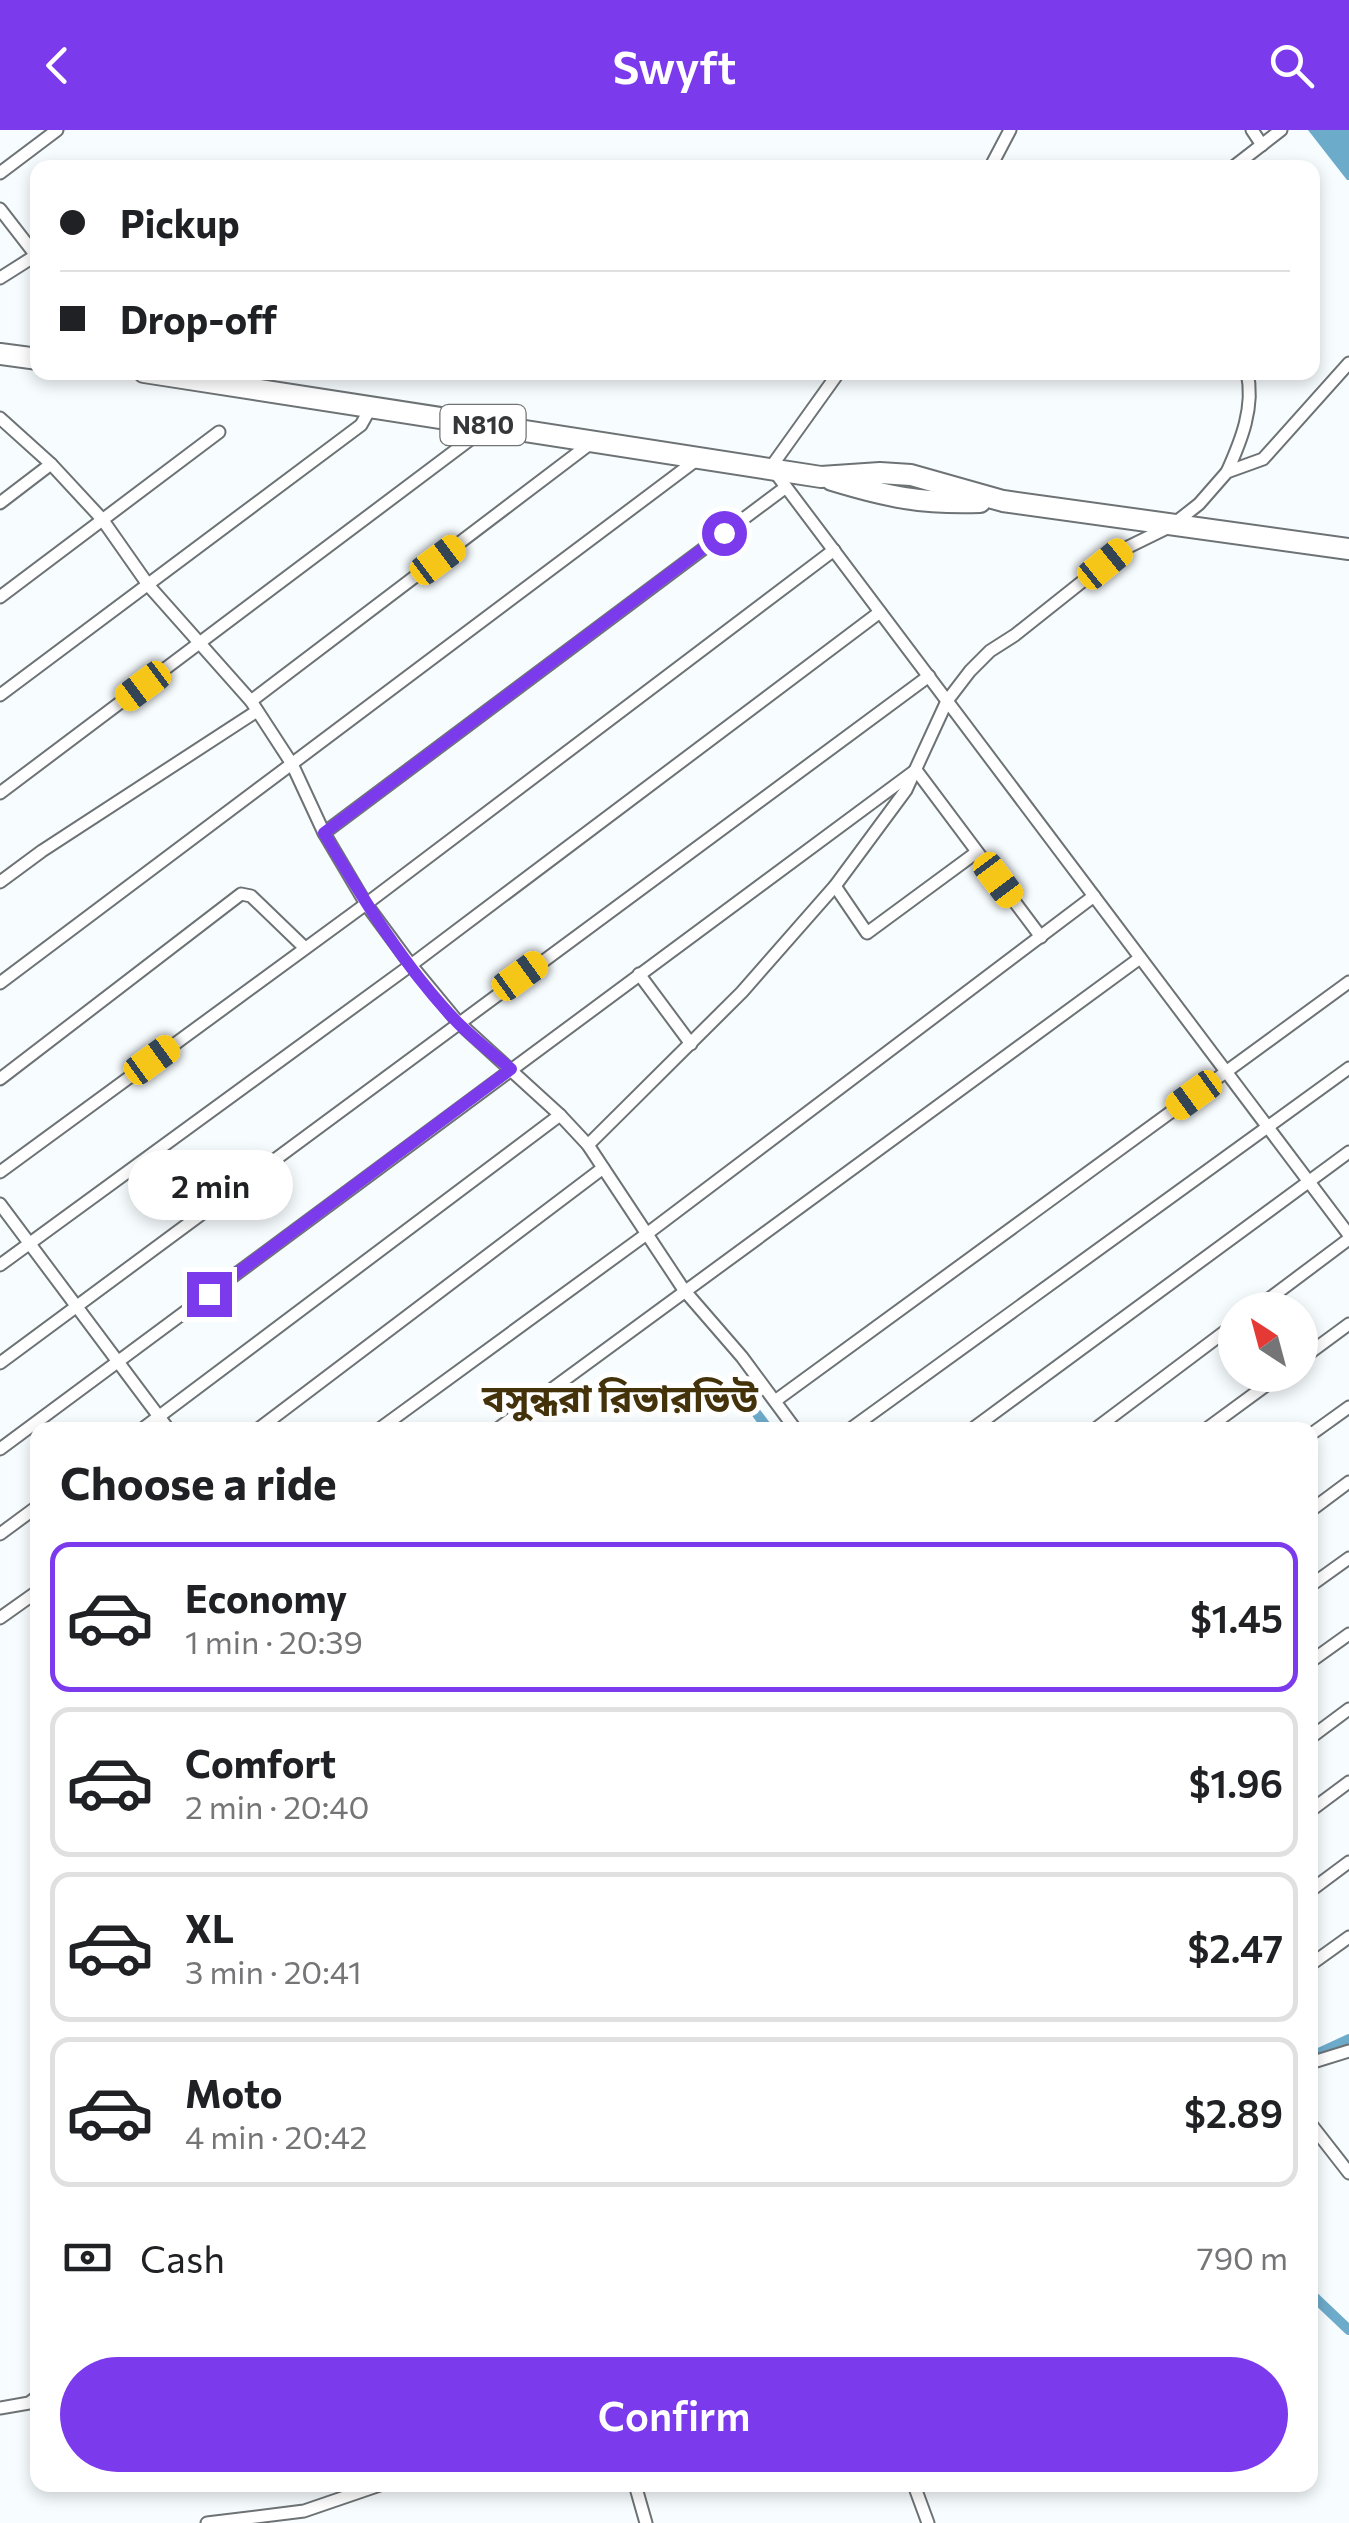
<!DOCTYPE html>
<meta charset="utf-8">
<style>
body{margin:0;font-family:Commissioner,"Noto Sans Bengali",sans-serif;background:#f2f2f2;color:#202124;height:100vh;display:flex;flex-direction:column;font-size:38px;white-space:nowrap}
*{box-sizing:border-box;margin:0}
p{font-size:32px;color:#757577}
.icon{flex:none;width:55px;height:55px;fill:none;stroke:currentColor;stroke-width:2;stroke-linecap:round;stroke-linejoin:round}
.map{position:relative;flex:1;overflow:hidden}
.panel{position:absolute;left:30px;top:1292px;width:1288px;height:1070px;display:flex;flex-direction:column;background:#fff;border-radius:20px;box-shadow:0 5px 15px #0003}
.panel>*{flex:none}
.hud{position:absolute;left:30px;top:30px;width:1290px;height:220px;border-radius:20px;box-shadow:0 5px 15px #0003;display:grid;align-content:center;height:220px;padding:0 30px;background:#fff}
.needle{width:65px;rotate:324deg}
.fabs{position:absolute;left:1218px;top:1162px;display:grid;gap:20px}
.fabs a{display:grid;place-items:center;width:100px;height:100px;border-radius:50%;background:#fff;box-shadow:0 5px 15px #0003;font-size:50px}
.end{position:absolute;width:45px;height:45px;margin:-22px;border:12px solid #7c3aed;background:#fff;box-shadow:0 0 0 5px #fff}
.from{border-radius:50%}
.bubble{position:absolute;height:70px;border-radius:35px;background:#fff;box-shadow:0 5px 15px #0003;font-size:32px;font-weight:600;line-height:70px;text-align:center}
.car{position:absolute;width:30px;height:60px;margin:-30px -15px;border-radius:12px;box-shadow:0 0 8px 2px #0007;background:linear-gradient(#f5c518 24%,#345 0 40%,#f5c518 0 76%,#345 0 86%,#f5c518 0)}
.hud b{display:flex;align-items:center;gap:35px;height:95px;font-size:38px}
.hud b+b{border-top:2px solid #e0e0e0}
.hud i{width:25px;height:25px;background:#202124}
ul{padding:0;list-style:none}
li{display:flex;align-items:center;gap:30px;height:150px;margin:0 20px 15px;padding:0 10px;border:5px solid #e0e0e0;border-radius:20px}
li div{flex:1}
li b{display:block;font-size:38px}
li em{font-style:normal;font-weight:600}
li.selected{border-color:#7c3aed}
li>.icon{width:90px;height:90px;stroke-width:1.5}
h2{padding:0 30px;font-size:45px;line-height:120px}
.pay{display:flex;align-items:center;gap:25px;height:110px;padding:0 30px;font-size:38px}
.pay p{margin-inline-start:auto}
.primary-button{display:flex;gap:20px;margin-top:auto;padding:20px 30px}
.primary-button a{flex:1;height:115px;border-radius:60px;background:#7c3aed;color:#fff;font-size:40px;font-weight:600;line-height:115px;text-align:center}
header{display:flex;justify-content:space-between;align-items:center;height:130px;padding:0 30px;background:#7c3aed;color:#fff;font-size:45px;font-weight:600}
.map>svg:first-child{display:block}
.water{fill:#6dabcb}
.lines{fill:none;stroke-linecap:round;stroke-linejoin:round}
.canal{stroke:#6dabcb;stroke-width:10}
.street-casing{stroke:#6d7275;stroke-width:15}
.highway-casing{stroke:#6d7275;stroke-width:24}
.street{stroke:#fff;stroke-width:11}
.highway{stroke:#fff;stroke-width:20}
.route{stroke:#7c3aed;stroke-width:12}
.labels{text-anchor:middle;stroke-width:10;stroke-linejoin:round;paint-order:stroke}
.shield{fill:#fff;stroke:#727374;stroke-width:2.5}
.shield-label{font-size:25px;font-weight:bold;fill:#353738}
.district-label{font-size:38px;font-weight:bold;fill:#44320a;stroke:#fff}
</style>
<header><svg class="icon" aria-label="back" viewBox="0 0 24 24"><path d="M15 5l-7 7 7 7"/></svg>Swyft<svg class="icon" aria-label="search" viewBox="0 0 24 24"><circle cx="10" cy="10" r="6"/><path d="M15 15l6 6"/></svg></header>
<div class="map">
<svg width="1349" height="2393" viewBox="0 0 1349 2393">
<rect width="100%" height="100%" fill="#f7fcff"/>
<!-- water -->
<path class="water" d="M1308,0H1349V50H1347Z"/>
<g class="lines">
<!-- canal -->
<g class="canal">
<path d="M734,1253L769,1300"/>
<path d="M1310,1927L1349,1909"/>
<path d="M1310,2163L1349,2200"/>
</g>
<!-- street casing -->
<g class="street-casing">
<g id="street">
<path d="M1252,0L1262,15"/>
<path d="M990,38L1010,0"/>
<path d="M1232,38L1281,0"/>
<path d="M0,43L57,0"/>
<path d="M0,79L38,128"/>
<path d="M0,148L38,124"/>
<path d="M839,242L771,337L1349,1105"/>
<path d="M0,288L51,334L102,389L149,456L251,571L292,634L324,703L366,774L411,835L458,892L560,985L588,1015L684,1160L742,1227L796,1300"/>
<path d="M1227,342C1241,311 1255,277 1247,242"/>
<path d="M0,373L51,334"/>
<path d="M0,467L219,302"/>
<path d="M0,565L361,295L370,279"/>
<path d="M251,571L591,313"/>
<path d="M0,663L488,296"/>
<path d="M324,703L786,357"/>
<path d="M0,752L42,721L257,581"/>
<path d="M835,756L867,803L977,722"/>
<path d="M639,844L691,914"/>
<path d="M0,853L699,328"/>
<path d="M0,949L241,764L251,766L305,818"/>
<path d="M588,1015L742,862L835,756L906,660L947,571L970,541L990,521L1015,505L1122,420L1171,396L1199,374L1227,342L1263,329L1349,233"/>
<path d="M0,1042L366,774L834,420"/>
<path d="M0,1074L169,1300"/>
<path d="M0,1135L411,835L880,482"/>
<path d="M1254,1180L1349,1109"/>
<path d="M1300,1230L1349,1194"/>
<path d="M0,1233L929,546"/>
<path d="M775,1271L1349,852"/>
<path d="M141,1300L560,985"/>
<path d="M257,1300L603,1038"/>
<path d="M378,1300L648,1103L1094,766"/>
<path d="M496,1300L1140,828"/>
<path d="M849,1300L1349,938"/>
<path d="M971,1300L1349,1022"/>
<path d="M1094,1300L1235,1194"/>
<path d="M1205,1300L1280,1245"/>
<path d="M1310,1305L1349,1277"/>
<path d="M0,1319L916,640L1041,807"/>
<path d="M1310,1381L1349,1352"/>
<path d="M0,1404L38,1376"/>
<path d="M1310,1456L1349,1428"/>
<path d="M0,1488L38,1461"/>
<path d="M1310,1532L1349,1504"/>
<path d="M1310,1608L1349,1579"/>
<path d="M1310,1681L1349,1652"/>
<path d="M1310,1761L1349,1732"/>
<path d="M1310,1835L1349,1807"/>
<path d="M1310,1933L1349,1921"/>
<path d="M1310,1993L1349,2043"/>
<path d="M0,2278L29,2273L38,2266"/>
<path d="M914,2355L928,2393"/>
<path d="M636,2358L646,2393"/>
<path d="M207,2393L304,2381L380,2355"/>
</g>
</g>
<!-- highway casing -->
<g class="highway-casing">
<g id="highway">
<path d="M0,224L38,229"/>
<path d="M144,242L821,347L880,343L911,345L1003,371L1349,419"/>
<path d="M832,350C888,367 922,374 980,372"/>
</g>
</g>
<!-- street -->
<use href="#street" class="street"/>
<!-- highway -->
<use href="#highway" class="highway"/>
</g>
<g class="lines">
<!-- route -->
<path class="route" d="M209,1164L511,939C493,924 474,909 458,893C404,837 363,769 324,703L724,403"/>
</g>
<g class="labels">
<!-- shield labels -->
<rect class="shield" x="440.5" y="275" width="85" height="40" rx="8"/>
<g class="shield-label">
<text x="483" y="304">N810</text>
</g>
<!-- district labels -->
<g class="district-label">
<text x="620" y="1282">বসুন্ধরা রিভারভিউ</text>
</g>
</g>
</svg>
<div class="fabs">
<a><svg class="needle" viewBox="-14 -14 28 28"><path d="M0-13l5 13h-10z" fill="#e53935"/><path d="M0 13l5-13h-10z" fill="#757577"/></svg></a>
</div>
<i class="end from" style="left:724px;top:403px"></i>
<i class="end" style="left:209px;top:1164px"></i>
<div class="bubble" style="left:128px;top:1020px;width:165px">2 min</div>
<i class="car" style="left:438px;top:430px;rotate:53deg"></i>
<i class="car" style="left:1105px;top:434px;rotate:51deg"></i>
<i class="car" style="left:143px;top:556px;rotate:233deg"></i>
<i class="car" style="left:998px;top:750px;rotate:143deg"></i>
<i class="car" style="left:520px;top:846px;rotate:54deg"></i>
<i class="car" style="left:152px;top:930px;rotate:54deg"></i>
<i class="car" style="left:1194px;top:965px;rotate:234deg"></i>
<div class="hud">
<b><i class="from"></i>Pickup</b>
<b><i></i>Drop-off</b>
</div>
<section class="panel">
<h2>Choose a ride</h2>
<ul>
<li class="selected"><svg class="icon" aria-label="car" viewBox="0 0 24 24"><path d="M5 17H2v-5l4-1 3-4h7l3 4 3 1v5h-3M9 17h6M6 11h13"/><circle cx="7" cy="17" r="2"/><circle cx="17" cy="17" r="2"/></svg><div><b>Economy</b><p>1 min · 20:39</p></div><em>$1.45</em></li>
<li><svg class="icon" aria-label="car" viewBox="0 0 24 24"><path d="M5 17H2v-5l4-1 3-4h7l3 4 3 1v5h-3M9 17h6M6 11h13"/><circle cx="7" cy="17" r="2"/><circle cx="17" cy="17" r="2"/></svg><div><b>Comfort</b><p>2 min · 20:40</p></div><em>$1.96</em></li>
<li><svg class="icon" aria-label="car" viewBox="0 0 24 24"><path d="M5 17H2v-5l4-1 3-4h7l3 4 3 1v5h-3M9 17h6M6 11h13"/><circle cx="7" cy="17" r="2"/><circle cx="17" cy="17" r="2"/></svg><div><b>XL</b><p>3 min · 20:41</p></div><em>$2.47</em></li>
<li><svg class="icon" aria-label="car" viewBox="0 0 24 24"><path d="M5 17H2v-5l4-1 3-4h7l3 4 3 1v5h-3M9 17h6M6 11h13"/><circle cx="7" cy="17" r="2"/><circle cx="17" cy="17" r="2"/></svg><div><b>Moto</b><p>4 min · 20:42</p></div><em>$2.89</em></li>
</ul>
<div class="pay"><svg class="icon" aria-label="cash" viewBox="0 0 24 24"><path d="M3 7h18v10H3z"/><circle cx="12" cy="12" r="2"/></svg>Cash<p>790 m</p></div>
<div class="primary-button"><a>Confirm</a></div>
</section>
</div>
